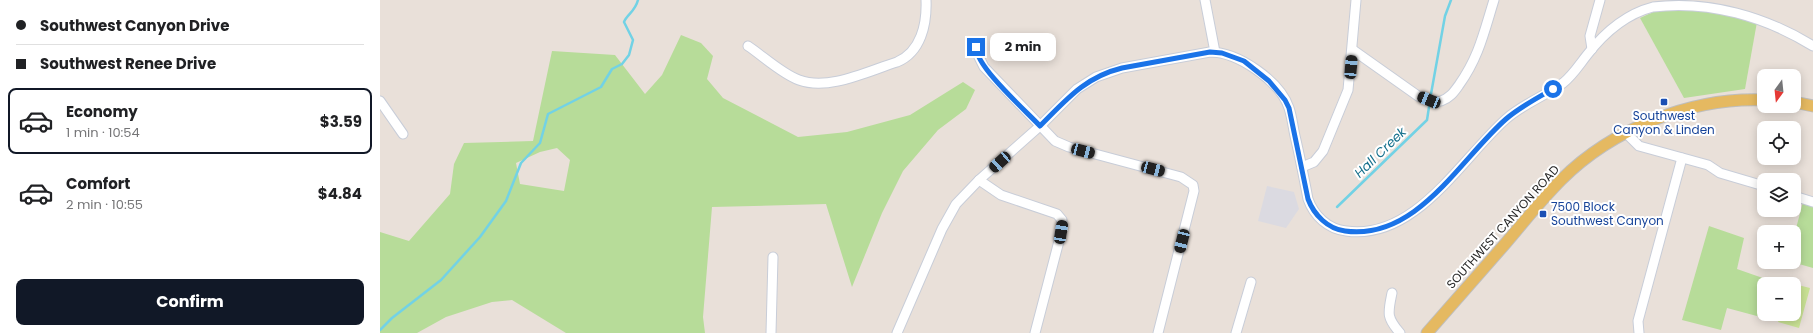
<!DOCTYPE html>
<meta charset="utf-8">
<style>
body{margin:0;font-family:Poppins,sans-serif;background:#f6f6f6;color:#202124;height:100vh;display:flex;flex-direction:column;font-size:15px;white-space:nowrap}
*{box-sizing:border-box;margin:0}
p{font-size:13px;color:#757577}
.icon{flex:none;width:22px;height:22px;fill:none;stroke:currentColor;stroke-width:2;stroke-linecap:round;stroke-linejoin:round}
.map{position:relative;flex:1;overflow:hidden}
.drawer{display:flex;flex-direction:column;background:#fff;width:380px}
.drawer>*{flex:none}
.hud{display:grid;align-content:center;height:88px;padding:0 16px;background:#fff}
.needle{width:26px;rotate:195deg}
.fabs{position:absolute;left:1377px;top:69px;display:grid;gap:8px}
.fabs a{display:grid;place-items:center;width:44px;height:44px;border-radius:8px;background:#fff;box-shadow:0 2px 10px #0003;font-size:20px}
.end{position:absolute;width:18px;height:18px;margin:-9px;border:5px solid #1a73e8;background:#fff;box-shadow:0 0 0 2px #fff}
.from{border-radius:50%}
.bubble{position:absolute;height:28px;border-radius:8px;background:#fff;box-shadow:0 2px 10px #0003;font-size:13px;font-weight:700;line-height:28px;text-align:center}
.car{position:absolute;width:12px;height:24px;margin:-12px -6px;border-radius:5px;box-shadow:0 0 3px 1px #0007;background:linear-gradient(#222 24%,#8ab4d8 0 40%,#222 0 76%,#8ab4d8 0 86%,#222 0)}
.hud b{display:flex;align-items:center;gap:14px;height:38px;font-size:15px}
.hud b+b{border-top:1px solid #e0e0e0}
.hud i{width:10px;height:10px;background:#202124}
ul{padding:0;list-style:none}
li{display:flex;align-items:center;gap:12px;height:66px;margin:0 8px 6px;padding:0 8px;border:2px solid transparent;border-radius:8px}
li div{flex:1}
li b{display:block;font-size:15px}
li em{font-style:normal;font-weight:700}
li.selected{border-color:#111827}
li>.icon{width:36px;height:36px;stroke-width:1.5}
.button{display:flex;gap:8px;margin-top:auto;padding:8px 16px}
.button a{flex:1;height:46px;border-radius:8px;background:#111827;color:#fff;font-size:16px;font-weight:700;line-height:46px;text-align:center}
main{display:flex;flex:1;min-height:0}
.map>svg:first-child{display:block}
.industrial{fill:#dbdae1}
.green{fill:#b7dc99;fill-rule:evenodd}
.pitch{fill:#cae395}
.lines{fill:none;stroke-linecap:round;stroke-linejoin:round}
.stream{stroke:#72d2e5;stroke-width:2.5}
.minor-casing{stroke:#c8cdd8;stroke-width:11}
.major-casing{stroke:#bebebe;stroke-width:13}
.minor{stroke:#fff;stroke-width:9}
.major{stroke:#e5b961;stroke-width:11}
.route{stroke:#1a73e8;stroke-width:5}
.transit-dot{fill:#1a4fb4;stroke:#fff;stroke-width:1.5}
.labels{text-anchor:middle;stroke-width:4;stroke-linejoin:round;paint-order:stroke}
.transit-label{font-size:12px;fill:#164399;stroke:#fff}
.street-label{font-size:12px;fill:#272727;stroke:#fff}
.water-label{font-size:13px;font-style:italic;fill:#16708c;stroke:#fff}
</style>
<main>
<section class="drawer">
<div class="hud">
<b><i class="from"></i>Southwest Canyon Drive</b>
<b><i></i>Southwest Renee Drive</b>
</div>
<ul>
<li class="selected"><svg class="icon" aria-label="car" viewBox="0 0 24 24"><path d="M5 17H2v-5l4-1 3-4h7l3 4 3 1v5h-3M9 17h6M6 11h13"/><circle cx="7" cy="17" r="2"/><circle cx="17" cy="17" r="2"/></svg><div><b>Economy</b><p>1 min · 10:54</p></div><em>$3.59</em></li>
<li><svg class="icon" aria-label="car" viewBox="0 0 24 24"><path d="M5 17H2v-5l4-1 3-4h7l3 4 3 1v5h-3M9 17h6M6 11h13"/><circle cx="7" cy="17" r="2"/><circle cx="17" cy="17" r="2"/></svg><div><b>Comfort</b><p>2 min · 10:55</p></div><em>$4.84</em></li>
</ul>
<div class="button"><a>Confirm</a></div>
</section>
<div class="map">
<svg width="1433" height="333" viewBox="0 0 1433 333">
<rect width="100%" height="100%" fill="#e9e0d9"/>
<!-- industrial -->
<path class="industrial" d="M887,186L914,192L919,209L906,228L878,221Z"/>
<!-- green -->
<g class="green">
<path d="M1304,4L1377,22L1365,89L1304,98L1260,18L1280,9Z"/>
<path d="M301,35L321,43L333,56L327,79L343,98L418,137L467,132L530,115L583,82L595,90L586,109L558,130L523,171L502,213L472,287L446,204L332,207L323,317L325,333H186L132,300L112,302L66,317L37,333H0V232L29,241L70,194L74,164L84,143L153,141L172,51L235,55L265,94L282,75ZM177,148L190,160L184,191L140,184L136,163L160,152Z"/>
<path d="M1423,202L1433,205V268L1412,262H1414V236Z"/>
<path d="M1329,226L1364,238L1357,269L1397,283V284H1384V314H1389L1388,319L1347,308L1341,330L1302,320Z"/>
</g>
<!-- pitch -->
<path class="pitch" d="M1414,284L1430,288L1419,328L1398,322L1401,314H1414Z"/>
<g class="lines">
<!-- stream -->
<g class="stream">
<path d="M1051,94L1065,16L1071,0"/>
<path d="M957,207L1047,120L1049,107"/>
<path d="M0,330L12,318L61,280L100,237L126,201L141,163L160,143L168,114L221,87L232,69L242,64L249,55L253,40L244,22C247,14 255,12 258,0"/>
</g>
<!-- minor casing -->
<g class="minor-casing">
<g id="minor">
<path d="M825,0L835,52"/>
<path d="M368,46C383,56 402,74 419,80C449,91 488,71 517,62C541,52 547,24 546,0"/>
<path d="M596,47V51L604,67L675,141L689,147L801,177L813,185L814,191L778,333"/>
<path d="M1212,49L1210,36L1220,0"/>
<path d="M973,50L1038,96C1045,99 1054,103 1061,101C1070,98 1074,92 1079,85C1099,57 1104,32 1114,0"/>
<path d="M0,101L23,134"/>
<path d="M1246,133L1259,146L1328,165L1340,173L1384,186"/>
<path d="M922,167L934,162L943,151L968,90L976,0"/>
<path d="M599,180L621,195L677,214L682,220L679,241L655,333"/>
<path d="M1414,196L1433,202"/>
<path d="M1012,293C1008,313 1006,317 1020,333"/>
<path d="M391,333L393,257"/>
<path d="M517,333L562,229L576,204L599,180L660,126L697,89L716,77L742,68L830,52C858,52 900,81 909,108C912,117 913,127 915,136C920,157 924,178 928,199C934,216 948,229 966,231C1035,241 1081,159 1126,119C1143,104 1165,96 1183,83C1193,75 1199,65 1207,55C1224,33 1246,14 1273,7C1329,0 1386,17 1433,46"/>
<path d="M856,333L871,282"/>
<path d="M1259,333L1258,321L1302,158"/>
</g>
</g>
<!-- major casing -->
<g class="major-casing">
<g id="major">
<path d="M1414,102L1433,106"/>
<path d="M1047,333C1073,303 1099,274 1125,244C1143,223 1161,200 1181,180C1232,129 1311,97 1384,100"/>
</g>
</g>
<!-- minor -->
<use href="#minor" class="minor"/>
<!-- major -->
<use href="#major" class="major"/>
</g>
<g class="lines">
<!-- route -->
<path class="route" d="M596,47C596,67 645,110 660,126C686,100 705,77 742,68L830,52L842,53L864,61L889,81L905,100L909,108L928,199C934,215 948,229 965,231C1037,241 1080,159 1126,119C1140,107 1157,98 1173,89"/>
</g>
<!-- markers -->
<g class="transit-dot">
<rect x="1280" y="98" width="8" height="8" rx="2"/>
<rect x="1159" y="210" width="8" height="8" rx="2"/>
</g>
<g class="labels">
<!-- transit labels -->
<g class="transit-label">
<text x="1284" y="120">Southwest<tspan x="1284" dy="14">Canyon &amp; Linden</tspan></text>
<text x="1171" y="211" text-anchor="start">7500 Block<tspan x="1171" dy="14">Southwest Canyon</tspan></text>
</g>
<!-- street labels -->
<g class="street-label">
<text transform="translate(1123 227) rotate(-48)" y="4">SOUTHWEST CANYON ROAD</text>
</g>
<!-- water labels -->
<g class="water-label">
<text transform="translate(1000 152) rotate(-44)" y="5">Hall Creek</text>
</g>
</g>
</svg>
<div class="fabs">
<a><svg class="needle" viewBox="-14 -14 28 28"><path d="M0-13l5 13h-10z" fill="#e53935"/><path d="M0 13l5-13h-10z" fill="#757577"/></svg></a>
<a><svg class="icon" aria-label="locate" viewBox="0 0 24 24"><circle cx="12" cy="12" r="6"/><path d="M12 2v4M12 18v4M2 12h4M18 12h4"/></svg></a>
<a><svg class="icon" aria-label="layers" viewBox="0 0 24 24"><path d="M12 4l9 5-9 5-9-5zM3 14l9 5 9-5"/></svg></a>
<a>+</a>
<a>−</a>
</div>
<i class="end from" style="left:1173px;top:89px"></i>
<i class="end" style="left:596px;top:47px"></i>
<div class="bubble" style="left:610px;top:33px;width:66px">2 min</div>
<i class="car" style="left:971px;top:67px;rotate:5deg"></i>
<i class="car" style="left:1049px;top:100px;rotate:292deg"></i>
<i class="car" style="left:703px;top:151px;rotate:105deg"></i>
<i class="car" style="left:620px;top:162px;rotate:228deg"></i>
<i class="car" style="left:773px;top:169px;rotate:105deg"></i>
<i class="car" style="left:681px;top:232px;rotate:9deg"></i>
<i class="car" style="left:802px;top:241px;rotate:194deg"></i>
</div>
</main>
